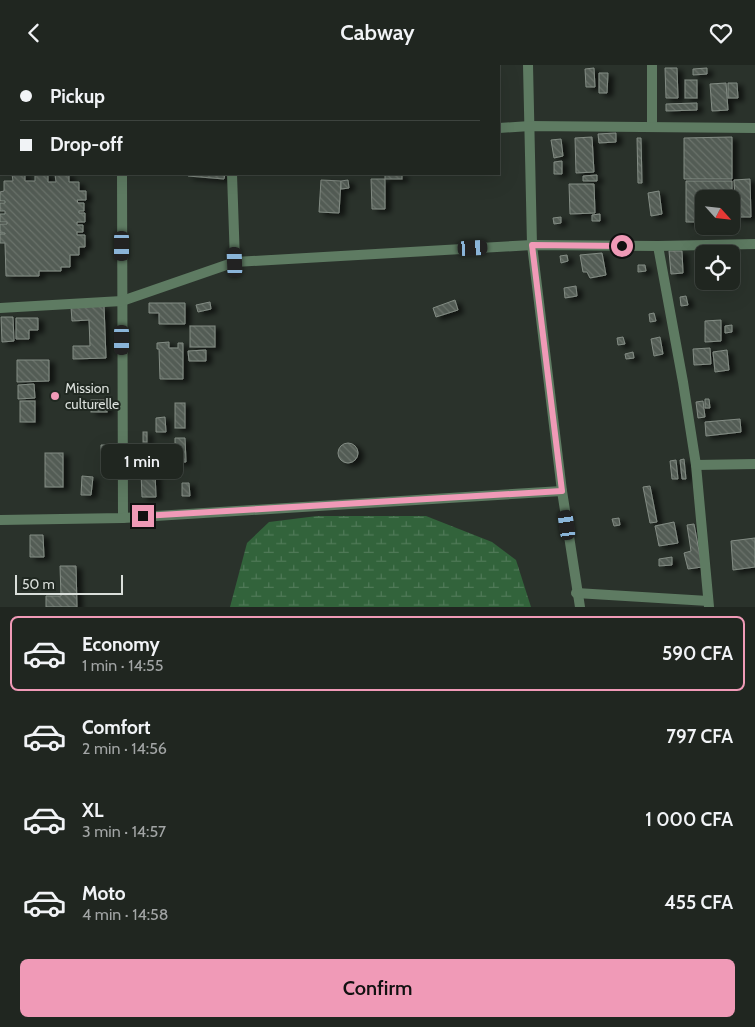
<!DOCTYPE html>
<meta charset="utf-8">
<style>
body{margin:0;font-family:Cabin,sans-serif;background:#2d322d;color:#f1f3f6;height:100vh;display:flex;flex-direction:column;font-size:19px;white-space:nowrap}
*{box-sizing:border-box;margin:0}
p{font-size:16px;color:#a2a5a5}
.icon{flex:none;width:28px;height:28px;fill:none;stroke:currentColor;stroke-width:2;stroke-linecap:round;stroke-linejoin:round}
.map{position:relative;height:542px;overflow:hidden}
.side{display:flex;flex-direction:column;background:#202620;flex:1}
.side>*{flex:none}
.hud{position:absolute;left:0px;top:0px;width:500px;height:110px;box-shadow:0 5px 20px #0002,0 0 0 1px #3d433e;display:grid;align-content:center;height:110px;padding:0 20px;background:#202620}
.needle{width:32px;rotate:117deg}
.controls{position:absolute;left:695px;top:125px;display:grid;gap:10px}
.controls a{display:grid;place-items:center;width:45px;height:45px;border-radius:8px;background:#202620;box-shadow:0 5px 20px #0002,0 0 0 1px #3d433e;font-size:25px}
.scale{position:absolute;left:15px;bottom:12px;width:108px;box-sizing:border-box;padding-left:5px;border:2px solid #dadfdb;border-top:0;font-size:14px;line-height:18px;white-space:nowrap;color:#dadfdb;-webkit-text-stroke:4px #202821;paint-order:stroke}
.end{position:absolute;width:22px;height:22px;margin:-11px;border:6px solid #f09ab7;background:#111;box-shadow:0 0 0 2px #111}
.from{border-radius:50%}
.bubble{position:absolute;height:35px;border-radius:8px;background:#202620;box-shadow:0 5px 20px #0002,0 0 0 1px #3d433e;font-size:16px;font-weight:600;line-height:35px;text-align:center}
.car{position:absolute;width:15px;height:30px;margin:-15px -8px;border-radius:6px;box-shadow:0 0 4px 1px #0007;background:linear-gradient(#222 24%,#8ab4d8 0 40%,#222 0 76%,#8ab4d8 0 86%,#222 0)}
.hud b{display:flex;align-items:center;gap:18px;height:48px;font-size:19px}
.hud b+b{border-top:1px solid #3d433e}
.hud i{width:12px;height:12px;background:#f1f3f6}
ul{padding:9px 0 0;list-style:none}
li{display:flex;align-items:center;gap:15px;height:75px;margin:0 10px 8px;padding:0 10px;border:2px solid transparent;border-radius:8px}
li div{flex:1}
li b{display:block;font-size:19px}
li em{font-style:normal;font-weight:600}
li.active{border-color:#f09ab7}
li>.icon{width:45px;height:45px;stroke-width:1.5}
.cta{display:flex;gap:10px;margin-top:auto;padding:10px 20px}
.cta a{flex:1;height:58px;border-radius:8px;background:#f09ab7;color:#111;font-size:20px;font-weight:600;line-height:58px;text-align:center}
header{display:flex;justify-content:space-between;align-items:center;height:65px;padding:0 20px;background:#202620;font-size:22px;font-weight:600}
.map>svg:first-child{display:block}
.wetland{fill:url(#wetland-marsh)}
.building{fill:url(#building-back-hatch);stroke:#838c84;filter:url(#shadow)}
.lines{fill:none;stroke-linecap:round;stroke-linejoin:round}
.minor{stroke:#5e7b62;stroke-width:10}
.route{stroke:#f09ab7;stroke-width:6}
.poi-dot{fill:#f09ab7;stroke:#202821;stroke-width:2}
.labels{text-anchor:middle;stroke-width:4;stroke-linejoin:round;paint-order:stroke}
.poi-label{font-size:14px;fill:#dadfdb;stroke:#202821;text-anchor:start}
</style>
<header><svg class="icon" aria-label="back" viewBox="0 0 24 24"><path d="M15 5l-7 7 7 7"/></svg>Cabway<svg class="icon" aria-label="heart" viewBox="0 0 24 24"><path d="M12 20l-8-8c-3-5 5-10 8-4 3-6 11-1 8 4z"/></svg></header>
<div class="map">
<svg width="755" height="542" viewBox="0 0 755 542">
<defs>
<pattern id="wetland-marsh" width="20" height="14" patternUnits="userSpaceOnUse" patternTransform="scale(1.25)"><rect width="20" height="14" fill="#32633b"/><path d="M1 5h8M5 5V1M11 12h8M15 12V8" fill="none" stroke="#4f7957"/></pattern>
<pattern id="building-back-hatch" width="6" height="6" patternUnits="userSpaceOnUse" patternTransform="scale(1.25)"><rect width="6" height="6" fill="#535c54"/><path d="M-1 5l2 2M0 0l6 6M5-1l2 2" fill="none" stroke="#6b736c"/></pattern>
<filter id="shadow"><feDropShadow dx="5.5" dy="3" stdDeviation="2.5" flood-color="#0009"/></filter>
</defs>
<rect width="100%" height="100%" fill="#2a322b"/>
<!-- wetland -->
<path class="wetland" d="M317,451H426L492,477L516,495L531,542H230L247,478L269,457Z"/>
<!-- building -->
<g class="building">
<path d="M594,3L595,22H586L585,4Z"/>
<path d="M665,3H677L678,33H666Z"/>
<path d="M707,3V9L693,10V4Z"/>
<path d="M599,8H608L607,28H599Z"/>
<rect x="685" y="15" width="12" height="18"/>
<path d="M726,18L728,45L712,46L710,19Z"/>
<path d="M728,18H737L738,33H728Z"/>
<path d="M697,38V45L666,46V39Z"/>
<path d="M616,68V77L599,78L598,69Z"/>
<path d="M592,72L594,107L576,108L575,73Z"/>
<path d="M732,72V114H684V73Z"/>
<path d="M637,73H641L642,118H638Z"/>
<path d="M561,74L563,91L554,93L551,75Z"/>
<path d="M562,96V109H554V97Z"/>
<path d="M12,109H25V116H35V109H48V117H56L55,109H69V117H79V126H86V135H77L78,138H84V146H79V148H85V157H77V160H83V167H77V170H85V182H79V190H70V202H61V206H39V211H6L5,178H0V169H5V168H0V159H7V157H0V149H5V146H0V138H5V136H0V127L4,126V116H13Z"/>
<path d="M188,109H225L224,114L188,111Z"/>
<rect x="385" y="109" width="17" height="5"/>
<path d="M597,110V116H583V111Z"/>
<path d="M371,114H385V144H372Z"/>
<path d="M750,114L751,152H736L734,115Z"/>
<path d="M321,115L341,116L339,148L319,147Z"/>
<path d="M348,115L349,123L341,124V116Z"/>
<path d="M686,116H732V158L731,134H704V157H686Z"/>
<path d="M569,119H594L595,148L570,149Z"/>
<path d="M659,126L662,149L651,151L648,128Z"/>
<path d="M600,149V156H592V150Z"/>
<path d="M561,152V158L554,159L553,153Z"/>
<path d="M669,186H682L683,208L671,209Z"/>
<path d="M602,188L606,210L590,213L587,207H583L580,190Z"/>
<path d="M567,190L568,196L561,198L560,191Z"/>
<path d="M638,200H645L646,206L638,207Z"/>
<path d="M576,221L577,231L565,233L564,223Z"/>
<path d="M686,231L688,240L681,241L680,232Z"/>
<path d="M455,235L458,245L436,252L433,243Z"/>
<path d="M210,237L211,244L198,247L196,240Z"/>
<path d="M149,238H185V259H159V248H149Z"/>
<path d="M104,241L106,293L73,294V281H90L89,255L72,256L71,242Z"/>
<path d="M654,248L656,256L650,257L649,249Z"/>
<path d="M1,252H13L14,276L2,277Z"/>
<path d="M16,253H38V265H29V274H16Z"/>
<path d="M721,255V276L705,277V256Z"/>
<path d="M732,260V267L725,268V261Z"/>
<rect x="190" y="261" width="25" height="21"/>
<path d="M623,272L625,279L618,280L617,273Z"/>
<path d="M660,272L663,289L654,291L651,274Z"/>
<path d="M169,277V283H178V278H183V314H160L159,284H157V278Z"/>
<path d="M710,283L711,299L694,300L693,284Z"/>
<path d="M206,285V296H189L188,286Z"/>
<path d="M727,285L729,305L715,307L713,287Z"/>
<path d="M633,287L634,293L626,294L625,289Z"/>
<path d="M17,295H49V316L17,317Z"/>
<path d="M34,319L35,333L18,334V320Z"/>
<path d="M705,334H709L710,343H705Z"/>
<rect x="91" y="335" width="16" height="12"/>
<rect x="20" y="336" width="15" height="21"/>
<path d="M703,336L705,352L698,353L696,337Z"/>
<rect x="175" y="338" width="10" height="25"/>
<path d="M165,352L166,367H156V353Z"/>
<path d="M740,354L741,367L706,371L705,357Z"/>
<rect x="143" y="367" width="4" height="10"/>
<path d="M175,373H185L186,397H175Z"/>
<circle cx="348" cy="388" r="10"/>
<path d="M101,380H109L110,389L101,390Z"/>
<rect x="45" y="388" width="18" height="34"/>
<path d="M684,394L686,414H682L680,395Z"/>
<path d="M676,395L678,414H672L670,396Z"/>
<path d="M141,407H155L156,432H142Z"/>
<path d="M82,411L93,412L91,430H81Z"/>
<path d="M182,418H189L190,431H182Z"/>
<path d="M650,421L657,457L650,458L643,422Z"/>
<path d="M619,453L620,460L614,461L612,454Z"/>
<path d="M674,457L678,478L659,481L655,461Z"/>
<path d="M694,459L702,502L688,504L684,488L691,486L687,460Z"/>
<path d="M30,470H43L44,492H30Z"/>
<path d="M755,473V502L733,505L731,476Z"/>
<path d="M672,492V500L659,501V494Z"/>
<path d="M60,501H76L77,542H46V531H61Z"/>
</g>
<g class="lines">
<!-- minor -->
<g class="minor">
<path d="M528,0L532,180L562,426L580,542"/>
<path d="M652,0V62"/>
<path d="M122,1V0"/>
<path d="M232,1V0"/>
<path d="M499,63L530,61L755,63"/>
<path d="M122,109L123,453"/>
<path d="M232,109L235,197"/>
<path d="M658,181L683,317L696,400L709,542"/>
<path d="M0,243L122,236L235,197L532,180L658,181L755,179"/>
<path d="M696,400L755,399"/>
<path d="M0,455L123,453L562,426"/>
<path d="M576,528L708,536"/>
</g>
</g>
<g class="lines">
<!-- route -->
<path class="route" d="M143,451L562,426L532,180L622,181"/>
</g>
<!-- markers -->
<circle class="poi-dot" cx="55" cy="331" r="5"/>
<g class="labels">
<!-- poi labels -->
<g class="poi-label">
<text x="65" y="328">Mission<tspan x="65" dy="16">culturelle</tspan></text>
</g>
</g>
</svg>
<div class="controls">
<a><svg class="needle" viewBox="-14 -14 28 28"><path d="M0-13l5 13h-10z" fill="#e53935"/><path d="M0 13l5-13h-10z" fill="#a2a5a5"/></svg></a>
<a><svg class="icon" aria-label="locate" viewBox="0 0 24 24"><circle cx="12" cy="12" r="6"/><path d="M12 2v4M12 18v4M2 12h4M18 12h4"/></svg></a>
</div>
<div class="scale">50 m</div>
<i class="end from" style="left:622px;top:181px"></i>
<i class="end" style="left:143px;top:451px"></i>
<div class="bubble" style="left:101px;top:379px;width:82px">1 min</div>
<i class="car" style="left:122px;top:181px;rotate:180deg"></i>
<i class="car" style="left:473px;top:183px;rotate:87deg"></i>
<i class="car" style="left:235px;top:197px;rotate:358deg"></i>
<i class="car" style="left:122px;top:275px;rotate:180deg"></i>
<i class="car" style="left:567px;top:460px;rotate:352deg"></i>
<div class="hud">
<b><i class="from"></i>Pickup</b>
<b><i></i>Drop-off</b>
</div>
</div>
<section class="side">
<ul>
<li class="active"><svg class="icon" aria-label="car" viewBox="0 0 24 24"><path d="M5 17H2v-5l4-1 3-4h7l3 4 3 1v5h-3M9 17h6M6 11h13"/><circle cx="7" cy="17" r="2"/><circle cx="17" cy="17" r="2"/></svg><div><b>Economy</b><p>1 min · 14:55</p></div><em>590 CFA</em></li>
<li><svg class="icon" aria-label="car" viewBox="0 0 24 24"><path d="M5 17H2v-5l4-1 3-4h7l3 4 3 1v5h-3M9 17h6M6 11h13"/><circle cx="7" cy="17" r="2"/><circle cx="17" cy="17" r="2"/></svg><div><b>Comfort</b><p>2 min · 14:56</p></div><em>797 CFA</em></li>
<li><svg class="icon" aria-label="car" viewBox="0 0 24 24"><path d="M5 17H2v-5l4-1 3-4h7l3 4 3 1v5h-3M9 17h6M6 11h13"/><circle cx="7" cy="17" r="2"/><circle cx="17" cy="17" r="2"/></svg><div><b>XL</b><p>3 min · 14:57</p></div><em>1 000 CFA</em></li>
<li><svg class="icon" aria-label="car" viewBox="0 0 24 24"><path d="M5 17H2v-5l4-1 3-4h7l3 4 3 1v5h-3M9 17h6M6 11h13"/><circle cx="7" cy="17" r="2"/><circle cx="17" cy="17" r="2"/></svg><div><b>Moto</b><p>4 min · 14:58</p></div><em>455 CFA</em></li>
</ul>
<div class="cta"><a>Confirm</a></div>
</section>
